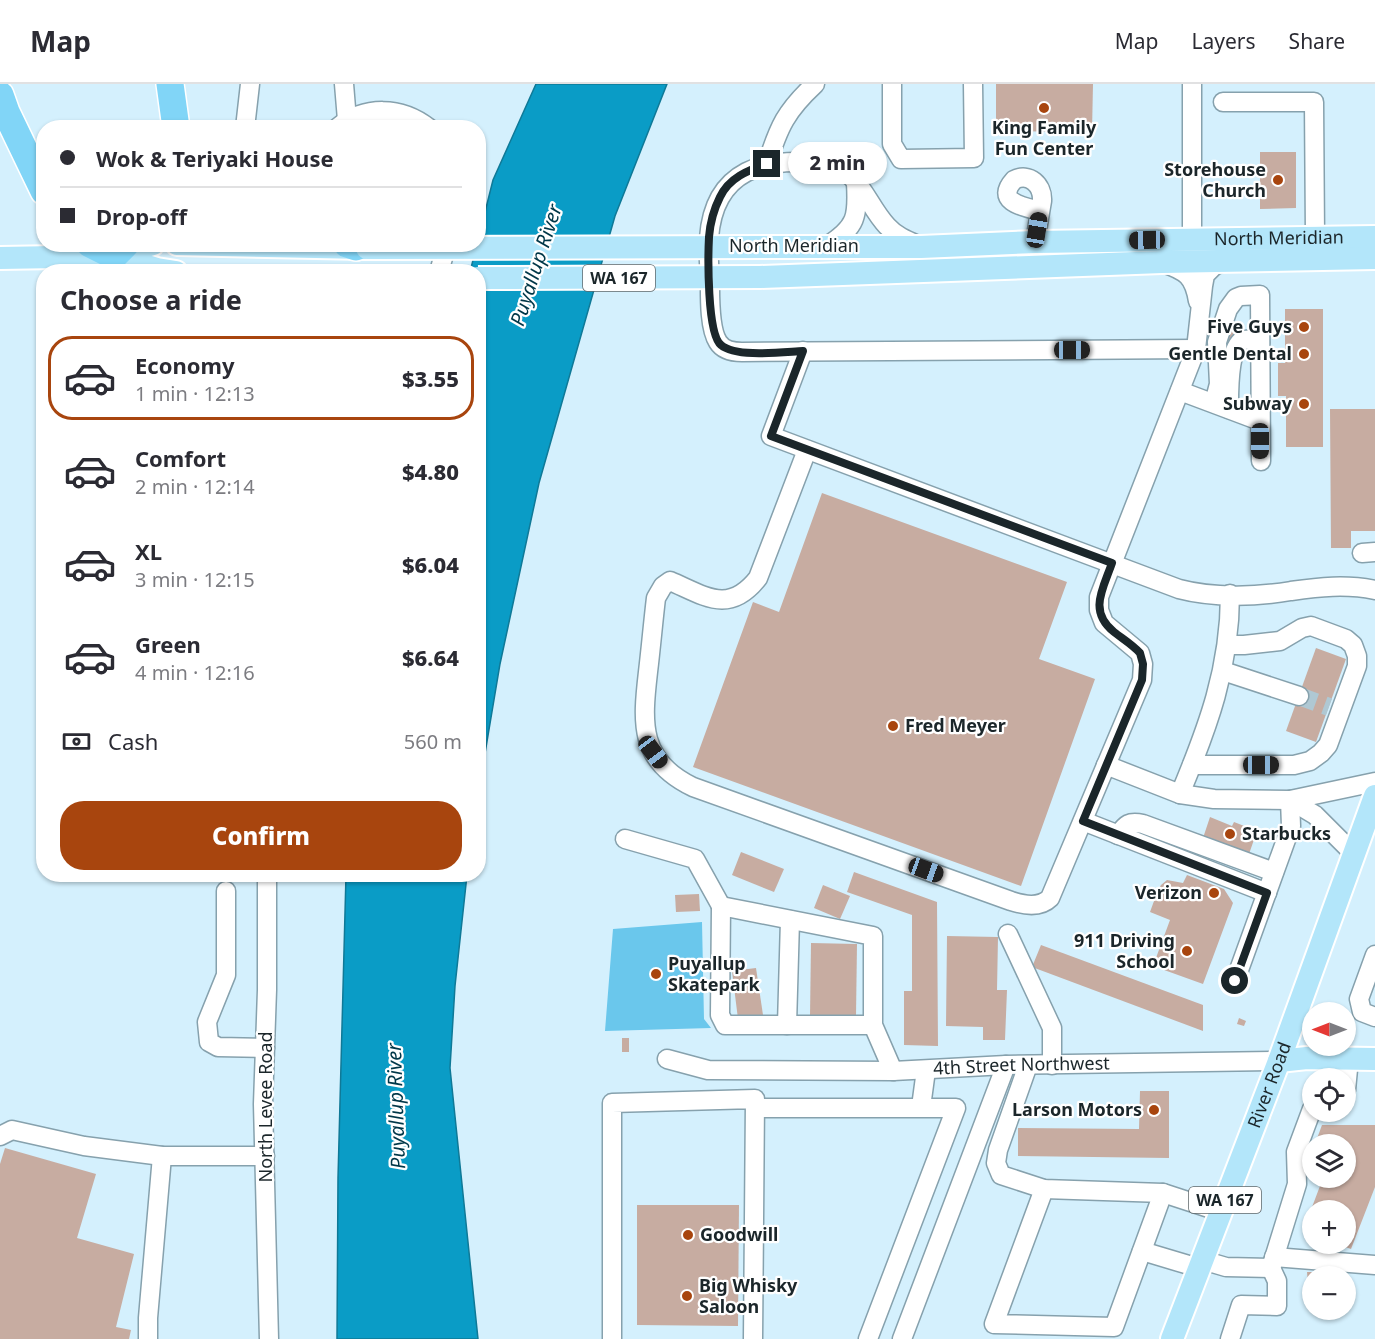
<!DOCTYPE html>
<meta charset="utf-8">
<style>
body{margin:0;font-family:"Noto Sans",sans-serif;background:#f7f7f7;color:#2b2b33;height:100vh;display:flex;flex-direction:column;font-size:22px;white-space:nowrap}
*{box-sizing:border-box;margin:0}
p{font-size:20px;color:#7c7c81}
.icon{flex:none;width:33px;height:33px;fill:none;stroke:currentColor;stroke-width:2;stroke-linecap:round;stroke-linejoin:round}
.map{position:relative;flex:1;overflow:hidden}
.drawer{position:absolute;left:36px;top:180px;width:450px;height:618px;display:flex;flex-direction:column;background:#fff;border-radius:24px;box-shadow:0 2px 4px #0004}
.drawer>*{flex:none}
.guide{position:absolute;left:36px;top:36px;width:450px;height:132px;border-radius:24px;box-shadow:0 2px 4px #0004;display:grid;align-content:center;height:132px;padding:0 24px;background:#fff}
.needle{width:39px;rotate:270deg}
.fabs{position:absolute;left:1302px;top:918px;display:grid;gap:12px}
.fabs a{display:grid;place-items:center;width:54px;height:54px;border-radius:50%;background:#fff;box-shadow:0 2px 4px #0004;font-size:30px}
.end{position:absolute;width:27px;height:27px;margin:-14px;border:8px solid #1b262a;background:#fff;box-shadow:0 0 0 3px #fff}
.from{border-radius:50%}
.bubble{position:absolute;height:42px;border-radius:21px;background:#fff;box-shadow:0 2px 4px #0004;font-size:20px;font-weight:800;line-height:42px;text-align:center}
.car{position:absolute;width:18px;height:36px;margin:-18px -9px;border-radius:8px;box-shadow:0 0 4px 2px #0007;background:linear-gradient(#222 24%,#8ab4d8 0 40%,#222 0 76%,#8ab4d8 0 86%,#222 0)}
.guide b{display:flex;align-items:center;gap:21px;height:57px;font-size:22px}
.guide b+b{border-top:2px solid #e1e1e2}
.guide i{width:15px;height:15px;background:#2b2b33}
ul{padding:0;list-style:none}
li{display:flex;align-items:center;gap:18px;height:84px;margin:0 12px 9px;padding:0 12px;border:3px solid transparent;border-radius:24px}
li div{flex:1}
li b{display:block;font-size:22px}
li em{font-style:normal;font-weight:800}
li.current{border-color:#a8450e}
li>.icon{width:54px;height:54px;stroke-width:1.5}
h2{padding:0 24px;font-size:27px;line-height:72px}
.pay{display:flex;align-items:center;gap:15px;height:66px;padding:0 24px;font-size:22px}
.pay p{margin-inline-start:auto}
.action{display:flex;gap:12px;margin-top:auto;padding:12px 24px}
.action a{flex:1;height:69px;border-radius:24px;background:#a8450e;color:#fff;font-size:24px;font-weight:800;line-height:69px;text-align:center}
header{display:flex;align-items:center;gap:36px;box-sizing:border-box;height:84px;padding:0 30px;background:#fff;border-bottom:2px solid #e1e1e2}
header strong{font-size:28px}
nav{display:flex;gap:33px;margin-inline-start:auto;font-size:21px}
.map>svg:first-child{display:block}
.green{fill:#6ac7ec}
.water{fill:#0a9cc6;stroke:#0f7997;stroke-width:1.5}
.building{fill:#c7aca1}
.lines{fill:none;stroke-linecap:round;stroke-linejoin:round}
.minor-tunnel{stroke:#afc8d3;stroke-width:18;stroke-dasharray:18 9;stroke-linecap:butt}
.minor-casing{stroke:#86a1ad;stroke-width:21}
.major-casing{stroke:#fff;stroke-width:26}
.highway-casing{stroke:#fff;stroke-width:30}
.minor{stroke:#fff;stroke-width:18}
.major{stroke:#b3e6fa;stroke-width:22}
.highway{stroke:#81d5f7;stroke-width:27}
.major-bridge-casing{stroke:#fff;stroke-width:26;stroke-linecap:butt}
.major-bridge{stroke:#b3e6fa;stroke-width:22}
.route{stroke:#1b262a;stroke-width:8}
.poi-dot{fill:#a8450e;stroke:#fff;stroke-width:2}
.labels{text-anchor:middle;stroke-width:4.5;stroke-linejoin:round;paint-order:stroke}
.shield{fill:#fff;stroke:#5f676a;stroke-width:1.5}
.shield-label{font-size:16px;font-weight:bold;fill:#1b262a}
.poi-label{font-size:18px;font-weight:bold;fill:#1b262a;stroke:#fff;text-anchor:end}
.street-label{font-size:18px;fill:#1b262a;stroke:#fff}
.water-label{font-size:20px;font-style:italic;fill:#003748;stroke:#fff}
</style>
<header>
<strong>Map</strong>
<nav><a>Map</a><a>Layers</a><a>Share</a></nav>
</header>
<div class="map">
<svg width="1375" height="1255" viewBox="0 0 1375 1255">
<rect width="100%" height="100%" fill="#d4f0fd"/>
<!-- green -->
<path class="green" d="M702,838L704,935L711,944L605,947L613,845Z"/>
<!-- water -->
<g class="water">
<path d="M536,0H667L615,132L539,399L500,580L479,705L478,188H470L493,96Z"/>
<path d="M346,791H467L455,902L450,984L478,1255H337L338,1094Z"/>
</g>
<!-- building -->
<g class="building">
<path d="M996,0H1093L1092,48L996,47Z"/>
<path d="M1260,68H1296V124L1260,125Z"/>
<path d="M1285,225H1323V363H1286V312H1278V279H1285Z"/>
<path d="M1229,239L1241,243L1231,269L1219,265Z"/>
<path d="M1330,325H1375V447H1351V464H1331Z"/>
<path d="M822,409L1067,498L1039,575L1095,595L1021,802L693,683L753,518L779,528Z"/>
<path d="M1316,564L1346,575L1316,658L1286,647Z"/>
<path d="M1210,733L1232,742L1234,738L1257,747L1249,770L1203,754Z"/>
<path d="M741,768L784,785L774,808L732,791Z"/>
<path d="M854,788L937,818L938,962L904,961V907H912V831L847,808Z"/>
<path d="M1187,791L1224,805L1233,819L1203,900L1153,882L1170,836L1150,828L1158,806L1161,801L1167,796L1183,799Z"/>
<path d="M823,801L850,812L840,835L814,824Z"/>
<path d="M699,810L700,827L676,828L675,811Z"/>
<path d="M947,852L998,853L997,906H1007L1005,956H983V943L946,942Z"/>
<path d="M811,859L857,860L856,932H810Z"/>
<path d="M1041,861L1203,921V947L1032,883Z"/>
<path d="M756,884L763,931L738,935L732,887Z"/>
<path d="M1239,934L1246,937L1244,942L1237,940Z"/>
<rect x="622" y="954" width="7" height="14"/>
<path d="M1140,1007H1169V1074L1018,1072V1044L1139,1045Z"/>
<path d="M1322,1041H1375V1103L1351,1165L1337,1160H1346V1126H1312V1151L1303,1147L1323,1094H1346V1060H1315Z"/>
<path d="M5,1064L96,1090L77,1154L134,1170L116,1243L131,1246L129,1255H0V1080Z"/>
<path d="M637,1121H739L738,1242L637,1241Z"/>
<path d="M1307,1188H1333V1192H1312V1199H1308Z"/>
</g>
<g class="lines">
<!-- minor-tunnel -->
<path class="minor-tunnel" d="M1299,612L1329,623"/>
<!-- minor casing -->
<g class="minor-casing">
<g id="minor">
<path d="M344,0L347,36"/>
<path d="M892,0V60L901,75L974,74L973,0"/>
<path d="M1192,0V155"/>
<path d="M1223,18H1314L1315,153"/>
<path d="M245,44L250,0"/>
<path d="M337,44C365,21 401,22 429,44"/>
<path d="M767,80C779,42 786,27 815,0"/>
<path d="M1035,158L1042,117C1043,101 1029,88 1014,96C994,118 1024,123 1040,127"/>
<path d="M918,161C906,156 896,152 887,142C866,120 860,85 825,80C765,72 714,85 709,154C708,167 709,181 710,195C710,212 709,244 718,258C723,266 734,268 742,268L1196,265"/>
<path d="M827,162C857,143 858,132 856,99"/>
<path d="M1163,179C1186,187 1194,192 1198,217"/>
<path d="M439,188L447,160"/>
<path d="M803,267L771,352L1179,505C1213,514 1256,513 1291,507C1319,503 1346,500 1375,506"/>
<path d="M1180,307L1260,337"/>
<path d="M1214,319L1219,300L1217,258L1228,225L1236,214L1241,212L1260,211L1261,377"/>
<path d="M1229,325C1229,308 1228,269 1241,257C1245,254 1255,257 1260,258"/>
<path d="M807,366L758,494C729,531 705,512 670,497L663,502L656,514C653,539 651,563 648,588C642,640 639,677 693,703L1011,817C1023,821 1040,824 1050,814L1142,596L1143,580L1140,569L1104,539L1099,526V513L1196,265L1203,202L1205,191L1214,182L1226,176"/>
<path d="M1362,469L1375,468"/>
<path d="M1223,587L1299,612"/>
<path d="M1106,681L1180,710L1214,715L1290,716L1375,698"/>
<path d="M1192,681H1294L1310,677L1321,669L1328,661L1357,582V572L1353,561L1346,555L1311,542L1302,544L1280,557L1244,561H1228"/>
<path d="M1180,710C1208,643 1230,584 1230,510"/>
<path d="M1290,716L1315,731L1354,770"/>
<path d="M1083,737L1267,809"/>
<path d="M1118,751C1126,740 1129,737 1143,740L1274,788"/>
<path d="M625,755L695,775L721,822"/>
<path d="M267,790V906L263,1020L269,1255"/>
<path d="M226,807V891L207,938L209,958L218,963L265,964"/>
<path d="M1008,850L1052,944V981"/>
<path d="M1375,871L1359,915L1362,928L1375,933"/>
<path d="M1235,897L1291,742L1290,716"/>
<path d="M787,941L790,836"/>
<path d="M873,941H725L720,931L721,822L873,852V941L893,987"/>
<path id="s1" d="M667,975L708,986L893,987L1006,981L1279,977"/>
<path d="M1028,981L998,1066L996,1079L1001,1091L1044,1105L1163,1109L1221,1128"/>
<path d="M1346,1006L1349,975"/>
<path d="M921,1023L926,986"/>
<path d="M755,1024H956L868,1255"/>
<path d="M0,1052L12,1046L84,1062L162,1072H265"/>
<path d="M1044,1105L994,1240L1114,1243L1163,1109"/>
<path d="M1142,1167L1199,1184"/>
<path d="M1274,1173L1375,1181"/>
<path d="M1202,1176L1226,1183L1271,1184L1297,1100L1296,1068L1312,1025"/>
<path d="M148,1255V1234L162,1072"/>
<path d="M612,1255V1019L755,1015L753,1255"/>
<path d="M902,1255L1006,981"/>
<path d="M1230,1255L1241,1221L1277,1222V1197L1271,1184"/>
</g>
</g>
<!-- major casing -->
<g class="major-casing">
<g id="major">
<path d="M177,160L365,164"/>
<path id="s2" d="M789,163H921L1035,158L1375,153"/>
<path d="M114,172L157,185L176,188"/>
<path d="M0,174L114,172L153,160"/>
<path d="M760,193L1162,178L1375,174"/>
<path d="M1279,977L1307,974L1375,975"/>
<path id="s3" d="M1172,1255L1279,977L1375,712"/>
</g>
</g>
<!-- highway casing -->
<g class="highway-casing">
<g id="highway">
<path d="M170,0L176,44"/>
<path d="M0,11L6,28L44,107"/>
<path d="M90,160L114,172L126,160"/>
<path d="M347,160L356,163"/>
</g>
</g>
<!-- minor -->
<use href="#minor" class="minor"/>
<!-- major -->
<use href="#major" class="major"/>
<!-- highway -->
<use href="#highway" class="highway"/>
<!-- major-bridge casing -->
<g class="major-bridge-casing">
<g id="major-bridge">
<path d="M367,164L789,163"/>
<path d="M478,194L760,193"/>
</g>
</g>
<!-- major-bridge -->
<use href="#major-bridge" class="major-bridge"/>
</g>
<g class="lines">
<!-- route -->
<path class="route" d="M767,80C748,86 729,94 720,113C714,125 710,140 709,153C708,172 707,250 721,261C736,274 783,268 803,267L771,352L1112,479C1103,505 1088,527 1114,548C1123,555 1133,561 1140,569L1143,580L1142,596L1083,737L1267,809L1235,897"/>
</g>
<!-- markers -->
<g class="poi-dot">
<circle cx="1044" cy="24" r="6"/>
<circle cx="1278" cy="96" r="6"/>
<circle cx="1304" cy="243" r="6"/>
<circle cx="1304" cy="270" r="6"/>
<circle cx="1304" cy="320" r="6"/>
<circle cx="893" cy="642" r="6"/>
<circle cx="1230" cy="750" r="6"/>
<circle cx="1214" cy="809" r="6"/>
<circle cx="1187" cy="867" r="6"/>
<circle cx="656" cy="890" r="6"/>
<circle cx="1154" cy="1026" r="6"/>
<circle cx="688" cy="1151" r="6"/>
<circle cx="687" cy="1212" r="6"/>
</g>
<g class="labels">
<!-- shield labels -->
<g class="shield">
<rect x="583" y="181" width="72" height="26" rx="4.5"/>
<rect x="1189" y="1103" width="72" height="26" rx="4.5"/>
</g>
<g class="shield-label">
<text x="619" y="200">WA 167</text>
<text x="1225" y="1122">WA 167</text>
</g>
<!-- poi labels -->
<g class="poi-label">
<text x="1044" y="50" text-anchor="middle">King Family<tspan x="1044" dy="21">Fun Center</tspan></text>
<text x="1266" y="92">Storehouse<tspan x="1266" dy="21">Church</tspan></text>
<text x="1292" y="249">Five Guys</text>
<text x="1292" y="276">Gentle Dental</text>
<text x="1292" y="326">Subway</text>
<text x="905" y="648" text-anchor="start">Fred Meyer</text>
<text x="1242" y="756" text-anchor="start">Starbucks</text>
<text x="1202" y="815">Verizon</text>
<text x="1175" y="863">911 Driving<tspan x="1175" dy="21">School</tspan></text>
<text x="668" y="886" text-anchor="start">Puyallup<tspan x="668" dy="21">Skatepark</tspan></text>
<text x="1142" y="1032">Larson Motors</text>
<text x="700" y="1157" text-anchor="start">Goodwill</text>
<text x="699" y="1208" text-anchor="start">Big Whisky<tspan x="699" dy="21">Saloon</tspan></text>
</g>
<!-- street labels -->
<g class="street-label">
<text dy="6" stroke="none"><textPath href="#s2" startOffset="490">North Meridian</textPath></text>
<text x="794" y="168">North Meridian</text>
<text dy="6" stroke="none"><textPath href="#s1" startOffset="356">4th Street Northwest</textPath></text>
<text dy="6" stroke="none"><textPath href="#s3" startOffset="272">River Road</textPath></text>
<text transform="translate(266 1023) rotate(-90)" y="6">North Levee Road</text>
</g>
<!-- water labels -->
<g class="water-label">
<text transform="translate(536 181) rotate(-72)" y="7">Puyallup River</text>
<text transform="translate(396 1022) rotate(-92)" y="7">Puyallup River</text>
</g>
</g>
</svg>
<div class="fabs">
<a><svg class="needle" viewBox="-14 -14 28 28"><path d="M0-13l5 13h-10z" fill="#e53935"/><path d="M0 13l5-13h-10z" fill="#7c7c81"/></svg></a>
<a><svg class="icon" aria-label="locate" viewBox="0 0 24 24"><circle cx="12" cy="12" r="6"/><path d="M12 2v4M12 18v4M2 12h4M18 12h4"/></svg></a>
<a><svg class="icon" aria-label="layers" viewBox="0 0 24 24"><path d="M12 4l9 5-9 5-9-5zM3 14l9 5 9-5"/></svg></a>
<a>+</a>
<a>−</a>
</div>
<i class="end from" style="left:1235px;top:897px"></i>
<i class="end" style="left:767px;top:80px"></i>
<div class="bubble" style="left:788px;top:58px;width:99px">2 min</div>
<i class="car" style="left:1037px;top:146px;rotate:9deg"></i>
<i class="car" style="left:1147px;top:156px;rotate:269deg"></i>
<i class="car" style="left:1072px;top:266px;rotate:90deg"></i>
<i class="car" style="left:1260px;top:357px;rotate:180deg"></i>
<i class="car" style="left:653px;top:668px;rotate:143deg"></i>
<i class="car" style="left:1261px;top:681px;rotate:90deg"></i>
<i class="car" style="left:926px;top:786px;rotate:110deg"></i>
<div class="guide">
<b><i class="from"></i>Wok &amp; Teriyaki House</b>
<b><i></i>Drop-off</b>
</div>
<section class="drawer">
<h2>Choose a ride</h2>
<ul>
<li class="current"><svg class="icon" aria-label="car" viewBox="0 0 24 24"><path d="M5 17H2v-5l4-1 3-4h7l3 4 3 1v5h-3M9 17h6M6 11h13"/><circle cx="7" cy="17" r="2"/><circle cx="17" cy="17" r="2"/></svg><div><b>Economy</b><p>1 min · 12:13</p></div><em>$3.55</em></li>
<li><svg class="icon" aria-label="car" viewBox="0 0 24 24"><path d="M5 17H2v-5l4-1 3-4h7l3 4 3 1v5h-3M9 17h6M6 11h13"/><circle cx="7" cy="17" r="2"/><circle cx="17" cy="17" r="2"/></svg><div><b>Comfort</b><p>2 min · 12:14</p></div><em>$4.80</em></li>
<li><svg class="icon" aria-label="car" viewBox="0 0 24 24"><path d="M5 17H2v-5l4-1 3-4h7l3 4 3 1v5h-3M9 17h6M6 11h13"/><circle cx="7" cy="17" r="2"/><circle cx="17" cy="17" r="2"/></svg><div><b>XL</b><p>3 min · 12:15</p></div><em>$6.04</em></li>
<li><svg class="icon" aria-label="car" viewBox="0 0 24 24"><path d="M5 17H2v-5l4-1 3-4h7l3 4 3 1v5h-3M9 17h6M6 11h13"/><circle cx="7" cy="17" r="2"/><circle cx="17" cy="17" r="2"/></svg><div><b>Green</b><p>4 min · 12:16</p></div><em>$6.64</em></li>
</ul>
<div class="pay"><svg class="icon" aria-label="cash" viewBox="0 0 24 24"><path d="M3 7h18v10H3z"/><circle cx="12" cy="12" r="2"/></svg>Cash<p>560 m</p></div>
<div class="action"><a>Confirm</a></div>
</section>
</div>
